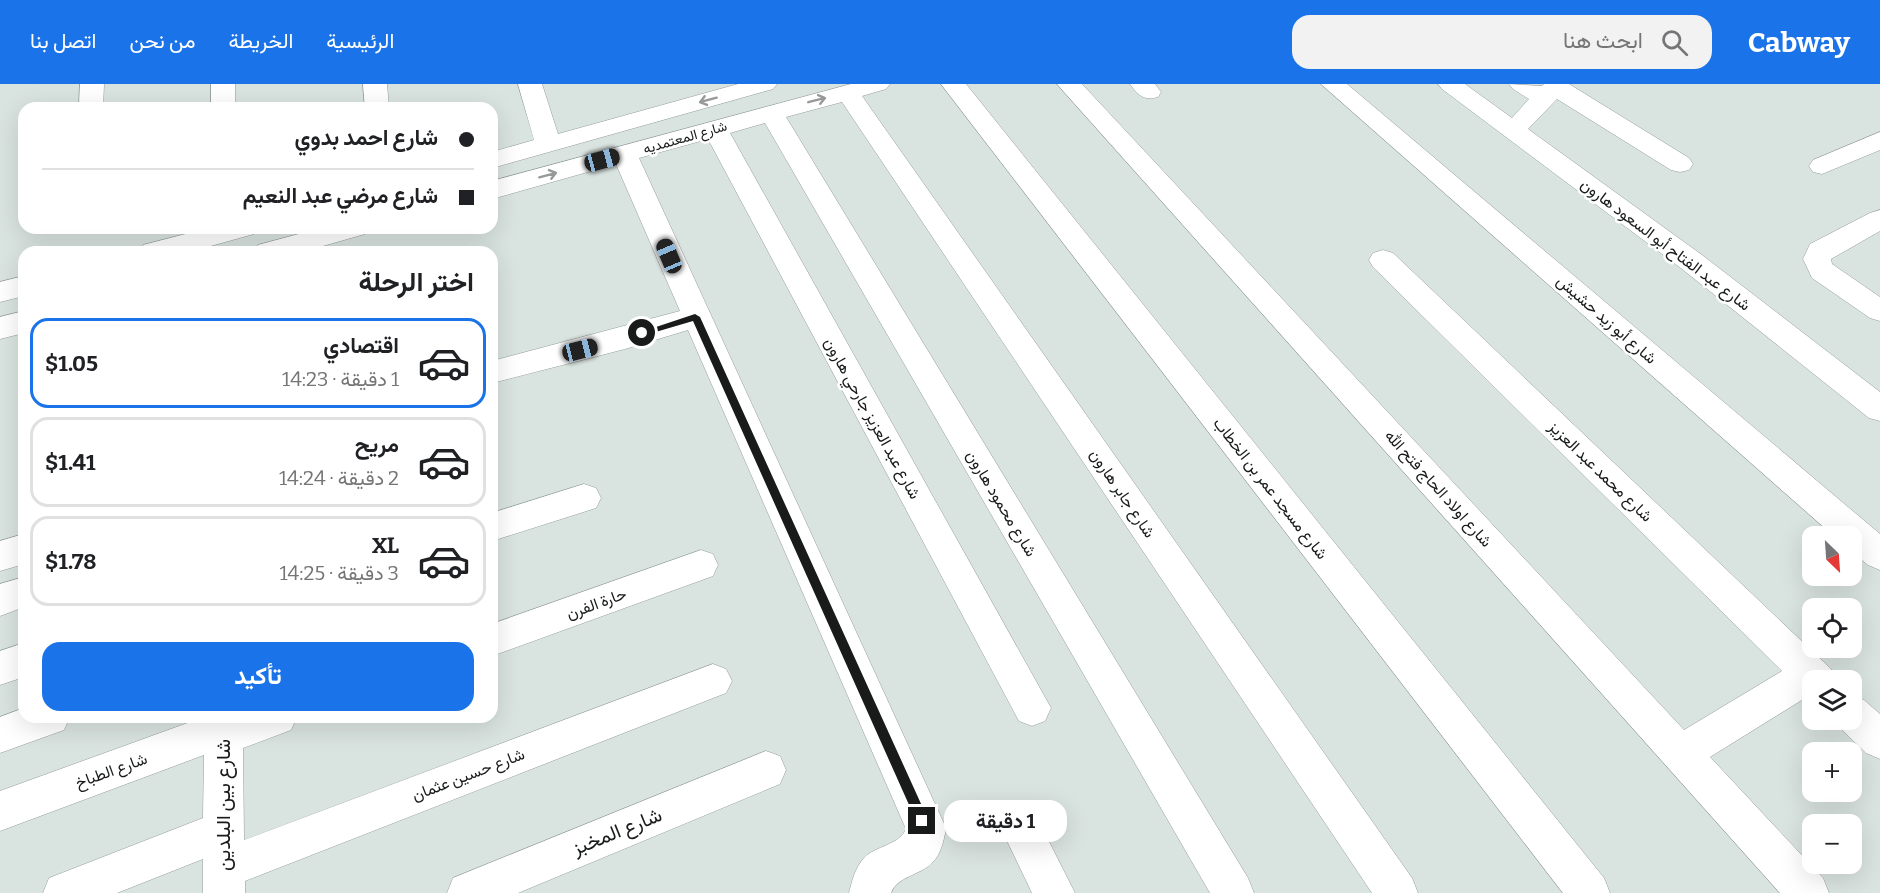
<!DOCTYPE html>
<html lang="ar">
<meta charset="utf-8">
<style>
body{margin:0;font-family:Bitter,Vazirmatn,serif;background:#f2f2f2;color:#202124;direction:rtl;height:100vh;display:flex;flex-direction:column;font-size:22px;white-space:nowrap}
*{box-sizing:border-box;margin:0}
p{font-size:20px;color:#757577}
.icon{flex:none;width:33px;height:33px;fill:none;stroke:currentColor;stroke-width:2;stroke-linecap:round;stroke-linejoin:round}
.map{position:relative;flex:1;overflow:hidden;direction:ltr}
.drawer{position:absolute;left:18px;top:162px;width:480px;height:477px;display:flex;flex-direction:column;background:#fff;border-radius:18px;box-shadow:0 6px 24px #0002;direction:rtl}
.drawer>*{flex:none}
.guide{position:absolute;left:18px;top:18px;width:480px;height:132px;border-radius:18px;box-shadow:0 6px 24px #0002;direction:rtl;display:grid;align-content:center;height:132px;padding:0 24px;background:#fff}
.needle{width:39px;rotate:155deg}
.controls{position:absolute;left:1802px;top:442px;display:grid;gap:12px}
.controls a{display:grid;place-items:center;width:60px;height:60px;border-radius:12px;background:#fff;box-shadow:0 6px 24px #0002;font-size:30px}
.end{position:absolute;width:27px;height:27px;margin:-14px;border:8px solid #181b1a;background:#fff;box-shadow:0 0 0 3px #fff}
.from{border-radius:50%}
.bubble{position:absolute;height:42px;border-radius:18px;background:#fff;box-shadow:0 6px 24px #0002;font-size:20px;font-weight:700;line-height:42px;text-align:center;direction:rtl}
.car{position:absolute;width:18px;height:36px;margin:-18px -9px;border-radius:8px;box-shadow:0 0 4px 2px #0007;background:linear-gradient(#222 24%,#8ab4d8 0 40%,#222 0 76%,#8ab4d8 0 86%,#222 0)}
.guide b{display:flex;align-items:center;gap:21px;height:57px;font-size:22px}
.guide b+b{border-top:2px solid #e0e0e0}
.guide i{width:15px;height:15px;background:#202124}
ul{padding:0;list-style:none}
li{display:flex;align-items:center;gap:18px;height:90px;margin:0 12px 9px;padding:0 12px;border:3px solid #e0e0e0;border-radius:18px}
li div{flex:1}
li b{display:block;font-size:22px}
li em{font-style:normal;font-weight:700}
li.selected{border-color:#1a73e8}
li>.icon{width:54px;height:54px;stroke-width:1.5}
h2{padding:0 24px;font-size:27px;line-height:72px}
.button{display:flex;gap:12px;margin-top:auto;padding:12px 24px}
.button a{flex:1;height:69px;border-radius:18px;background:#1a73e8;color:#fff;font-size:24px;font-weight:700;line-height:69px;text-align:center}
header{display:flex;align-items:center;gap:36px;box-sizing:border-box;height:84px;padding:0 30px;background:#1a73e8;color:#fff}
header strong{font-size:28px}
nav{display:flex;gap:33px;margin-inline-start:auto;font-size:21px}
.search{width:420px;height:54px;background:#f2f2f2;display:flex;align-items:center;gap:15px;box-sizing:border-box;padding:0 21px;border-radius:18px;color:#757577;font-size:22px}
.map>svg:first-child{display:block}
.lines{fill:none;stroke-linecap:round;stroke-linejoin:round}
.minor-casing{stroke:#959e9b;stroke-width:1}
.minor{fill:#fff;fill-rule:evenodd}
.oneway{stroke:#979898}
.route{fill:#181b1a}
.labels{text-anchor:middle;stroke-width:5;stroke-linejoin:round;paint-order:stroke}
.far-street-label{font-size:14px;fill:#181b1a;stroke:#fff}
.street-label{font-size:16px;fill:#181b1a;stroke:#fff}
.near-street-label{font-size:20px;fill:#181b1a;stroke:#fff}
</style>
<header>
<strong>Cabway</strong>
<div class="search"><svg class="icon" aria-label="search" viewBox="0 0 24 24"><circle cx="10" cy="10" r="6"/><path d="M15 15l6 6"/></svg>ابحث هنا</div>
<nav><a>الرئيسية</a><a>الخريطة</a><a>من نحن</a><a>اتصل بنا</a></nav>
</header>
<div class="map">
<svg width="1880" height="809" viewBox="0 0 1880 809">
<rect width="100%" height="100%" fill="#d9e3e0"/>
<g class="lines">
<!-- minor casing -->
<g class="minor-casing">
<g id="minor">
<path d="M80,0H104L103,24H79Z"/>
<rect x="211" y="0" width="24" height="24"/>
<path d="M363,0H387L389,24H365Z"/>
<path d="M518,0H542L558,50L738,0H777L773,5L492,84V68L534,56Z"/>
<path d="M851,0H890L886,5L862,12L1412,794L1418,809H1372L842,18L786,33L1248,794L1254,809H1210L765,39L730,49L1051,624L1045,637L1032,642L1019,637L708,55L639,74L946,744C944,756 941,770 932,779C921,791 897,792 891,809H849C852,797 855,784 864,774C875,762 900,761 906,745L688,246L625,265L492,299V277L680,227L616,80L492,115V97Z"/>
<path d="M941,0H966L1604,794L1610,809H1563Z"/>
<path d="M1057,0H1082L1684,646L1782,587L1373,183L1369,176L1373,169L1383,166L1393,169L1831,585L1837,597H1812V612L1810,611L1710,673L1823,794L1829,809H1780Z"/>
<path d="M1130,0H1155L1161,8L1158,13C1143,17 1138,11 1130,0Z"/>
<path d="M1321,0H1347L1880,450V486L1868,481L1851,467V453H1835Z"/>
<path d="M1438,0H1465L1512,34L1529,15L1513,5L1509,0L1542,2L1544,0H1569L1689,74L1693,80L1689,86L1680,88L1671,86L1557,15L1528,45L1702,171L1880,308V337L1869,334L1682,185L1442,5Z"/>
<path d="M1880,48V66L1822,90L1813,88L1809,82L1813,76Z"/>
<path d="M1880,126V147L1831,175L1832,180L1880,213V237L1870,234L1812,194L1803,175L1810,160L1870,129Z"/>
<path d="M209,144H258L254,150L189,168H139L143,161Z"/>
<path d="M321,144H369L365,150L302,168H254L258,161Z"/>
<path d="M24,192V212L0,218V198Z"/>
<path d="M24,227V249L0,255V233Z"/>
<path d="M584,400L596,404L601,414L596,424L492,457V429Z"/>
<path d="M24,450V480L0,487V457Z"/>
<path d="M701,466L713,470L718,481L713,492L492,572V540Z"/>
<path d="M24,493V523L0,532V500Z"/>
<path d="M24,559V593L0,601V567Z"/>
<path d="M713,580L726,585L732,597L726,609L245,797V809H203V775L117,809H43L49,794L203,734L204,671L0,747V707L204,633H297L291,646L243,664L244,756Z"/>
<path d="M1851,611L1864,616L1880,630V675L1866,669L1838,642L1835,636H1851Z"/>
<path d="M24,624V633H70L64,646L0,669V633Z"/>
<path d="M766,667L780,672L786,686L780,700L518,809H447L453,794Z"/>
<path d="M1019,720L1033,726L1075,809H1032L999,740L1005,726Z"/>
</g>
</g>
<!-- minor -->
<use href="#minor" class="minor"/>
</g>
<!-- one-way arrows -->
<defs><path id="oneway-shaft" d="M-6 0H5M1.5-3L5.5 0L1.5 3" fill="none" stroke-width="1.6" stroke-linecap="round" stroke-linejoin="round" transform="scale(1.5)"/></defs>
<g class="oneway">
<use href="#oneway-shaft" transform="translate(708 16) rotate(165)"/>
<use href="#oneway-shaft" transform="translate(817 16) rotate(-14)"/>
<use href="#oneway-shaft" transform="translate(548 91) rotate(-15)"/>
</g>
<!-- route -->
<path class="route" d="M695,230L700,233L927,733V741H918L693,237L642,252L638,249Z"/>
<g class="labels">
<!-- far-street labels -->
<g class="far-street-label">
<text transform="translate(685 53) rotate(-16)" y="5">شارع المعتمديه</text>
</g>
<!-- street labels -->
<g class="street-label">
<text transform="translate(1666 160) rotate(37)" y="6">شارع عبد الفتاح أبو السعود هارون</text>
<text transform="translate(1607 235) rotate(41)" y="6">شارع أبو زيد حشيش</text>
<text transform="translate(873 334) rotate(61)" y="6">شارع عبد العزيز جارحي هارون</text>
<text transform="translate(1601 387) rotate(44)" y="6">شارع محمد عبد العزيز</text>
<text transform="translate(1271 404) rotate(52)" y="6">شارع مسجد عمر بن الخطاب</text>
<text transform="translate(1439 404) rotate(48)" y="6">شارع اولاد الحاج فتح الله</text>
<text transform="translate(1123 409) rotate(56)" y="6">شارع جابر هارون</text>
<text transform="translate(1002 419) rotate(59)" y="6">شارع محمود هارون</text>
<text transform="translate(596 519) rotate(-20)" y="6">حارة الفرن</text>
<text transform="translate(111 686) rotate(-20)" y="6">شارع الطباخ</text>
<text transform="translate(468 690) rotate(-21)" y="6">شارع حسين عثمان</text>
</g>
<!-- near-street labels -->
<g class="near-street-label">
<text transform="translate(223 721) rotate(-90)" y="7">شارع بين البلدين</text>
<text transform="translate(617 747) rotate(-22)" y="7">شارع المخبز</text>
</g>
</g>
</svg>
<div class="controls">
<a><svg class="needle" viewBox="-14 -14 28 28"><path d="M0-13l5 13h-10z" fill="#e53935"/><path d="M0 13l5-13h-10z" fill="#757577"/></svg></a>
<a><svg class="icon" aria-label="locate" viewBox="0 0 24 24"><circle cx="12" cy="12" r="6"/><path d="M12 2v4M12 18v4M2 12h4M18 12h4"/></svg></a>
<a><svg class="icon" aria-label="layers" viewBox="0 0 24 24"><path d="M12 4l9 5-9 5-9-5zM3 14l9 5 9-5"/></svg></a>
<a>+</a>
<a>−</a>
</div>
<i class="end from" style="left:642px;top:249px"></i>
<i class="end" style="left:922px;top:737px"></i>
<div class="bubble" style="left:944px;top:716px;width:123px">1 دقيقة</div>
<i class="car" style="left:602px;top:76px;rotate:75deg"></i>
<i class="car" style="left:669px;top:172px;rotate:337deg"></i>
<i class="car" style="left:580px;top:266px;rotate:76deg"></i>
<div class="guide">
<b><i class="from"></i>شارع احمد بدوي</b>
<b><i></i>شارع مرضي عبد النعيم</b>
</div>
<section class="drawer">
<h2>اختر الرحلة</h2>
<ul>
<li class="selected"><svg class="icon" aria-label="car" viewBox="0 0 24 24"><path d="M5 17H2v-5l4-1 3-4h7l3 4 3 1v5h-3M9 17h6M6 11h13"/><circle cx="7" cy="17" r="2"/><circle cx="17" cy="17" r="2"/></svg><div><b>اقتصادي</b><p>1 دقيقة · 14:23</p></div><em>$1.05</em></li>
<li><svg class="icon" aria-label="car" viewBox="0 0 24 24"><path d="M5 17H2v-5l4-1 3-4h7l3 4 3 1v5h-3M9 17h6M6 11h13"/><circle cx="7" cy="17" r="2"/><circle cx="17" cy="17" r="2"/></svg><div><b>مريح</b><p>2 دقيقة · 14:24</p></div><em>$1.41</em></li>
<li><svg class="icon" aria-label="car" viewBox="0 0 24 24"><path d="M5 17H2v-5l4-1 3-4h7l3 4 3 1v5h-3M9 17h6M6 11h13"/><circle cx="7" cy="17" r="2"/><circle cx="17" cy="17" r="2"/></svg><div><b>XL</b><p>3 دقيقة · 14:25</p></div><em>$1.78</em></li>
</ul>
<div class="button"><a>تأكيد</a></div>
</section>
</div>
